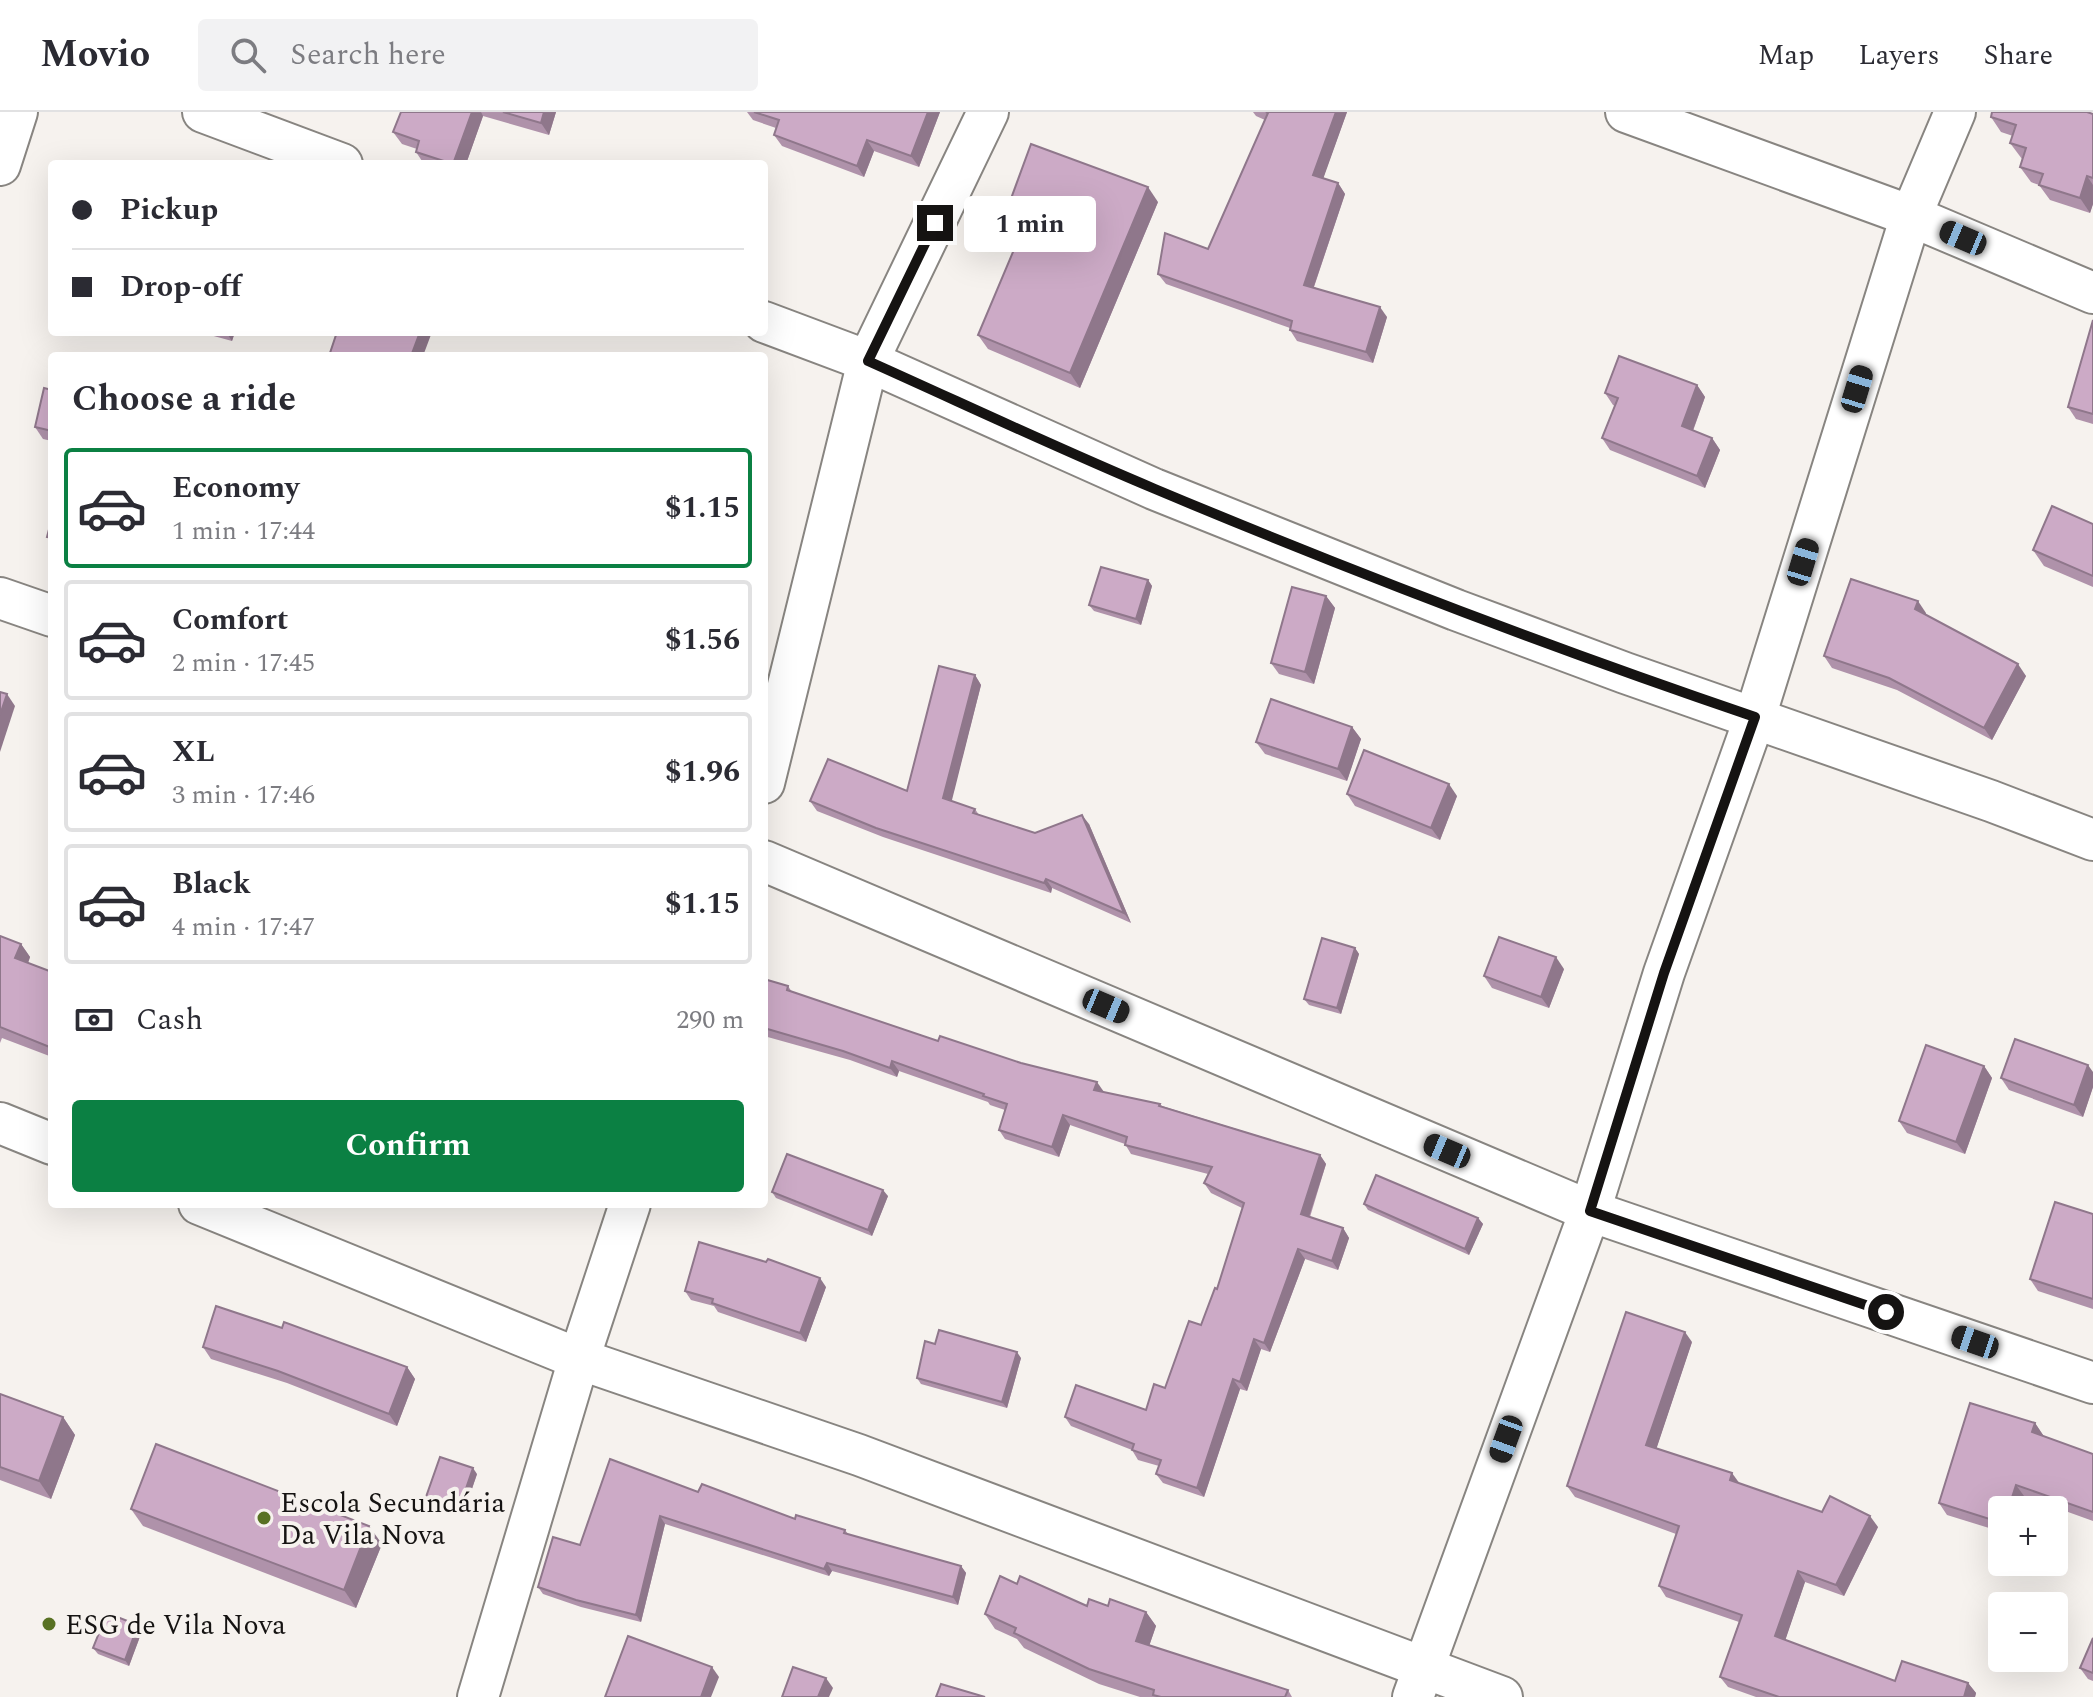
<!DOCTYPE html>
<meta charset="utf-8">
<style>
body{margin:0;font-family:Spectral,serif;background:#f2f2f3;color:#2b2b33;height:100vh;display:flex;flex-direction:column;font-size:30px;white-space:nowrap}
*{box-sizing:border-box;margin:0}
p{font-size:26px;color:#7c7c81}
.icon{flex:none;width:44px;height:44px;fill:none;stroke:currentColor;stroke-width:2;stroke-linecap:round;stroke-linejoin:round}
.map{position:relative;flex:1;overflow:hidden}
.panel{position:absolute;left:48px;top:240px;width:720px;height:856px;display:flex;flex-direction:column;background:#fff;border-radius:8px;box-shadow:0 8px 32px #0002}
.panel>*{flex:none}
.top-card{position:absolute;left:48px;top:48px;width:720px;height:176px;border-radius:8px;box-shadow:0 8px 32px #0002;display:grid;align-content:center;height:176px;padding:0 24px;background:#fff}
.tools{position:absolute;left:1988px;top:1384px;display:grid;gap:16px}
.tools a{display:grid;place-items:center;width:80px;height:80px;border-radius:8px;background:#fff;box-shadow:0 8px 32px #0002;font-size:40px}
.end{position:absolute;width:36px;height:36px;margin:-18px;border:10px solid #151312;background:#fff;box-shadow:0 0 0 4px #fff}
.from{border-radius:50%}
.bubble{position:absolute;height:56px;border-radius:8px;background:#fff;box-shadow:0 8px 32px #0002;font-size:26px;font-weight:700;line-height:56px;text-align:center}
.car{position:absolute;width:24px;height:48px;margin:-24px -12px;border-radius:10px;box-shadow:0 0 6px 2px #0007;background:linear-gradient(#222 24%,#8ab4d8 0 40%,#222 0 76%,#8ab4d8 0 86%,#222 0)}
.top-card b{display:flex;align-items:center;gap:28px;height:76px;font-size:30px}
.top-card b+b{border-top:2px solid #e1e1e2}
.top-card i{width:20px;height:20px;background:#2b2b33}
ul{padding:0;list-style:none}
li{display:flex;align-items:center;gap:24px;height:120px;margin:0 16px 12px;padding:0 8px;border:4px solid #e1e1e2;border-radius:8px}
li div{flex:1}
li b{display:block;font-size:30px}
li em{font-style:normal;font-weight:700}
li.selected{border-color:#0b8043}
li>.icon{width:72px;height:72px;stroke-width:1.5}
h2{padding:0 24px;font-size:36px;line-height:96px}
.pay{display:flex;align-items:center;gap:20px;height:88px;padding:0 24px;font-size:30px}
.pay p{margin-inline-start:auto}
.button{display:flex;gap:16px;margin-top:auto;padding:16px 24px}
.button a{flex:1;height:92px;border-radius:8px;background:#0b8043;color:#fff;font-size:32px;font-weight:700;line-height:92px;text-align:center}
header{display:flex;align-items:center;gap:48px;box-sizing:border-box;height:112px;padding:0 40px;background:#fff;border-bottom:2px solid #e1e1e2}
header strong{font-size:38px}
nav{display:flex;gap:44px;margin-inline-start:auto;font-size:28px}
.search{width:560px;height:72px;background:#f2f2f3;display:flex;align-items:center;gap:20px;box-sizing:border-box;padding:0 28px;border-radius:8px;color:#7c7c81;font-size:30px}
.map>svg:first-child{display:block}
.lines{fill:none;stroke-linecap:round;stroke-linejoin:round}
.minor-casing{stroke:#888581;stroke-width:44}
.minor{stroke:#fff;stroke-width:40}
.wall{fill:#af92aa}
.shaded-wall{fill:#8f778b}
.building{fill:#ccaac6;stroke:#8f778b;stroke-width:2}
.route{stroke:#151312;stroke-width:10}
.poi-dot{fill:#587123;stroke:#f6f2ee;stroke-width:3}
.labels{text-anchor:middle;stroke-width:8;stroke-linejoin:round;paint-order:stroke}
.poi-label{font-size:28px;fill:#151312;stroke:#f6f2ee;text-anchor:start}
</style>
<header>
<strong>Movio</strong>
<div class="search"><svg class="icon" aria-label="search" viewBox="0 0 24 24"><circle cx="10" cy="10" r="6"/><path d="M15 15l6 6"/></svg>Search here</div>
<nav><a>Map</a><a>Layers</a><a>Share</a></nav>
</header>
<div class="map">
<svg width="2093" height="1585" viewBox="0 0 2093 1585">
<rect width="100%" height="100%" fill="#f6f2ee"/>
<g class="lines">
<!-- minor casing -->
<g class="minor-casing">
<g id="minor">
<path d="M203,0L342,52"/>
<path d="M1626,0L1911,104L2093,181"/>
<path d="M0,53L17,0"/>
<path d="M764,210L868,249L1154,377L1456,498L1625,561L1991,689L2093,728"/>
<path d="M0,486L52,504"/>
<path d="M764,671L868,249L988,0"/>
<path d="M764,749L1590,1099L2093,1271"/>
<path d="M0,1011L52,1032"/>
<path d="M199,1092L579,1247L859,1343L1502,1585"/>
<path d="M478,1585L579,1247L630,1092"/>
<path d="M1413,1585L1590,1099L1664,861L1755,605L1911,104L1955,0"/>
</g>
</g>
<!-- minor -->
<use href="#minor" class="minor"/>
</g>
<!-- wall -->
<g class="wall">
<path d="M401,0H556L549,23L483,4L466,52H424L416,40L417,37L402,32L393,20Z"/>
<path d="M747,0H940L919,55L874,39L864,65L782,34L774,23L776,16L753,8Z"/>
<path d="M1253,0H1347L1323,66L1338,71L1345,82L1314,175L1387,205L1373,251L1297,229L1290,218V216L1166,172L1158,162L1208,137L1265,8L1256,4Z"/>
<path d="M2093,2V92L2090,101L2050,88L2039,73L2031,70L2020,55L2022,47L2010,31L2013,24L2001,20L1991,5Z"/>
<path d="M1158,90L1080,276L988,237L978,223L1017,131L1011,128L1001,114Z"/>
<path d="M2093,208V312L2076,307L2068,295Z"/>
<path d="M199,220H235L232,229Z"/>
<path d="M1697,273L1705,285L1693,319L1712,326L1720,338L1705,376L1610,338L1602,326L1615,294L1613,293L1605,281Z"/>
<path d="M52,278V329L43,327L35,315Z"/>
<path d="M2093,412V475L2044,454L2033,438Z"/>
<path d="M1148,468L1152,474L1141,513L1094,499L1089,493Z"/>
<path d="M1326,484L1335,496L1314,572L1279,562L1271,551Z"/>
<path d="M1926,501V503L2026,564L1992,628L1897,578L1832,556L1824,544Z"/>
<path d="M975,563L981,573L951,689L975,697L979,703L1035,721L1089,712L1131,811L1052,776L1051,781L883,725L817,699L810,689L907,679Z"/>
<path d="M1352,615L1361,627L1347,669L1265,642L1256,630Z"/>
<path d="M1347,682L1457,684L1440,728L1355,694Z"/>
<path d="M0,824L21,832L30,845L28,851L52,860V945L2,926L0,931Z"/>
<path d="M1355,836L1359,842L1341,902L1309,893L1304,887Z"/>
<path d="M1564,857L1549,896L1492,876L1484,864Z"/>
<path d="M764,867L788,874L792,880L938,929L1104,980L1160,992L1162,994L1320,1043L1326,1052L1310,1105L1343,1116L1349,1126L1338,1158L1305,1147L1270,1240L1261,1237L1247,1279L1240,1277L1204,1385L1163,1371L1156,1362L1159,1354L1138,1348L1132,1338L1071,1314L1065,1305L1146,1298L1165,1276L1201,1213L1217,1177L1242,1096L1211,1081L1204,1071L1208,1062L1131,1042L1125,1032L1070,1013L1059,1045L1005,1027L999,1018L1005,998L990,993L988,990L899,959L897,965L850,948L764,924Z"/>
<path d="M1984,954L1992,966L1965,1042L1907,1021L1899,1009Z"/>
<path d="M2093,960V975L2083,1005L2009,978L2001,966Z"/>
<path d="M772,1080L888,1084L872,1124L776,1086Z"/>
<path d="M1364,1092L1478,1106L1483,1112L1469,1143L1368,1098Z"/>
<path d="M2093,1102V1197L2038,1179L2030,1167Z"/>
<path d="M826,1175L806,1230L718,1200L714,1194L691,1188L685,1179Z"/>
<path d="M1692,1230L1656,1337L1739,1371L1822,1400L1878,1415L1844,1484L1805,1470L1785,1528L1895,1569L1968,1571L1976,1581L1975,1585H1756L1728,1575L1720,1565L1739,1510L1666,1485L1659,1474L1676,1422L1575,1385L1567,1374Z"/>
<path d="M935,1232L1021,1246L1007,1296L921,1272L917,1266Z"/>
<path d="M203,1235L407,1255L415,1267L397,1314L287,1271L211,1247Z"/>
<path d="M0,1282L63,1305L75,1323L51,1387L0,1368Z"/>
<path d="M2035,1311L2043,1323V1324L2093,1342V1409L2024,1384L2020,1398H2002V1420L1947,1403L1939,1391Z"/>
<path d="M477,1362L463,1403L430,1391L426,1385Z"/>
<path d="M698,1380L795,1407L845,1418L848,1422L961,1454L966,1461L958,1493L832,1459L829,1464L665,1412L641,1510L581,1495L543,1482L538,1475L580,1433Z"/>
<path d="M131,1397L382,1432L356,1496L143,1414Z"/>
<path d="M1017,1472L1087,1494H1108L1146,1500L1156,1514L1149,1534L1288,1578L1292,1585H1140L1099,1572L1024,1536L1017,1527L995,1517L985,1502Z"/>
<path d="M142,1519L129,1554L98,1542L93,1536Z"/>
<path d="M2093,1526V1569L2088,1567L2080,1556Z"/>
</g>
<!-- shaded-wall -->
<g class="shaded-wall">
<path d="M472,0H481L483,4L466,52H453Z"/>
<path d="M544,0H556L549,23L541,11Z"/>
<path d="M928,0H940L919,55L911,44Z"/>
<path d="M1336,0H1347L1321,73L1313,63Z"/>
<path d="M867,28L874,39L864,65L857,54Z"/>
<path d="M2087,64L2093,73V92L2090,101L2080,86Z"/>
<path d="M1338,71L1345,82L1311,183L1304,173Z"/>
<path d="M1148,75L1158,90L1080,276L1070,261Z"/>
<path d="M1380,195L1387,205L1373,251L1366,240Z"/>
<path d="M226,220H235L232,229Z"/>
<path d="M420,220H432L423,244H411Z"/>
<path d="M1697,273L1705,285L1690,326L1682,314Z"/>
<path d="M1712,326L1720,338L1705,376L1697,364Z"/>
<path d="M1148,468L1152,474L1141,513L1136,507Z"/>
<path d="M1326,484L1335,496L1314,572L1305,560Z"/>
<path d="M1918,489L1926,501L1924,509L1915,497Z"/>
<path d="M2018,552L2026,564L1992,628L1984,616Z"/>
<path d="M975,563L981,573L950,696L943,686Z"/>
<path d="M7,582L15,594L0,640V603Z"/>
<path d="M1352,615L1361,627L1347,669L1338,657Z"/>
<path d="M1449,672L1457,684L1440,728L1431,716Z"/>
<path d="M1082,703L1089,712L1131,811L1124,801Z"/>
<path d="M1046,767L1052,776L1051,781L1044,771Z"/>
<path d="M21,832L30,845L25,859L15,846Z"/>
<path d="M1355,836L1359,842L1341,902L1337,896Z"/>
<path d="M1556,845L1564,857L1549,896L1541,885Z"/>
<path d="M892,949L899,959L897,965L890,956Z"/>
<path d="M2088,953L2093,960V975L2083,1005L2074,993Z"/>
<path d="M1984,954L1992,966L1965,1042L1956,1030Z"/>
<path d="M1097,970L1104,980L1094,978Z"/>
<path d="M1063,1003L1070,1013L1059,1045L1052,1035Z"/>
<path d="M1320,1043L1326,1052L1307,1111L1301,1102Z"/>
<path d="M883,1078L888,1084L872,1124L868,1118Z"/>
<path d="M1478,1106L1483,1112L1469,1143L1465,1137Z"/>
<path d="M1343,1116L1349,1126L1338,1158L1332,1149Z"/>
<path d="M1298,1137L1305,1147L1270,1240L1264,1231Z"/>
<path d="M820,1166L826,1175L806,1230L800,1221Z"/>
<path d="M1685,1220L1692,1230L1654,1344L1646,1333Z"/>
<path d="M1254,1227L1261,1237L1247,1279L1240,1270Z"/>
<path d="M1017,1240L1021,1246L1007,1296L1002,1290Z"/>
<path d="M407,1255L415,1267L397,1314L389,1302Z"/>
<path d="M1233,1267L1240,1277L1204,1385L1197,1376Z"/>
<path d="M63,1305L75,1323L51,1387L39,1369Z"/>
<path d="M2035,1311L2043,1323L2040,1332L2032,1320Z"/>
<path d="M473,1356L477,1362L463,1403L459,1397Z"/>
<path d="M1732,1361L1740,1372L1730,1368Z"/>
<path d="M2016,1373L2024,1384L2020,1398H2008Z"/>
<path d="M660,1404L665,1412L641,1510L636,1503Z"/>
<path d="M1870,1404L1878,1415L1844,1484L1836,1473Z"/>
<path d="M369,1414L382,1432L356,1496L344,1478Z"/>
<path d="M827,1451L832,1459L829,1464L824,1457Z"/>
<path d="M961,1454L966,1461L958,1493L953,1485Z"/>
<path d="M1798,1459L1805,1470L1783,1535L1775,1524Z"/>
<path d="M1146,1500L1156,1514L1146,1543L1136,1529Z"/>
<path d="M138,1513L142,1519L129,1554L125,1548Z"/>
<path d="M712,1555L719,1565L711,1585H701Z"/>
<path d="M826,1566L833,1576L829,1585H818Z"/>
<path d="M1968,1571L1976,1581L1975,1585H1964Z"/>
</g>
<!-- building -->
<g class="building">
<path d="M401,0H472L453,52L416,40L419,29L393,20Z"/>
<path d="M503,0H544L541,11Z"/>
<path d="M754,0H928L911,44L867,28L857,54L774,23L779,8Z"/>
<path d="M1266,0H1336L1313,63L1338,71L1304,173L1380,195L1366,240L1290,218L1292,209L1158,162L1165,121L1208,137L1268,1Z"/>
<path d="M1992,0H2087L2093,2V66L2087,64L2080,86L2039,73L2043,62L2020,55L2026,36L2010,31L2016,13L1991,5Z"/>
<path d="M1031,32L1148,75L1070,261L978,223L1021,121L1001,114Z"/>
<path d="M2093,208V302L2068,295Z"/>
<path d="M337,220H420L411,244H329Z"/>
<path d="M1619,244L1697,273L1682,314L1712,326L1697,364L1602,326L1618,286L1605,281Z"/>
<path d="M44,276L52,278V319L35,315Z"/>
<path d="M2052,394L2093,412V464L2033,438Z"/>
<path d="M52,406V426L47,425Z"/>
<path d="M1101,455L1148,468L1136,507L1089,493Z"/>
<path d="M1851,467L1918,489L1915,497L2018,552L1984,616L1889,566L1824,544Z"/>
<path d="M1292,475L1326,484L1305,560L1271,551Z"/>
<path d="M939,554L975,563L943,686L975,697L973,701L1035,721L1082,703L1124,801L1046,767L1044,771L876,716L810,689L828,647L907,679Z"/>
<path d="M0,580L7,582L0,603Z"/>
<path d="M1271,587L1352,615L1338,657L1256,630Z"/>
<path d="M1364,638L1449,672L1431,716L1347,682Z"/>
<path d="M0,824L21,832L15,846L52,860V936L0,915Z"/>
<path d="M1499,825L1556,845L1541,885L1484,864Z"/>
<path d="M1322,826L1355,836L1337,896L1304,887Z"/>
<path d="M764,867L788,874L787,878L938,929L940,924L1021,951L1097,970L1094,978L1160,992L1159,994L1320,1043L1301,1102L1343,1116L1332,1149L1298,1137L1264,1231L1254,1227L1240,1270L1233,1267L1197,1376L1156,1362L1161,1348L1132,1338L1134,1332L1065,1305L1076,1273L1146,1298L1154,1272L1165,1276L1189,1209L1201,1213L1215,1176L1217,1177L1244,1091L1204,1071L1212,1055L1125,1033L1127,1025L1063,1003L1052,1035L999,1018L1007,992L983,984L984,982L892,949L890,956L843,939L764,916Z"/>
<path d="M2015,927L2088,953L2074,993L2001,966Z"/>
<path d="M1926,933L1984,954L1956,1030L1899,1009Z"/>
<path d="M787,1042L883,1078L868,1118L772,1080Z"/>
<path d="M1376,1063L1478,1106L1465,1137L1364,1092Z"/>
<path d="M2055,1090L2093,1102V1187L2030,1167Z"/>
<path d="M699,1130L766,1150L768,1147L820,1166L800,1221L712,1191L713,1187L685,1179Z"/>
<path d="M216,1194L282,1216L284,1210L407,1255L389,1302L278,1259L203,1235Z"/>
<path d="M1626,1200L1685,1220L1646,1333L1732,1361L1730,1368L1822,1400L1830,1384L1870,1404L1836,1473L1798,1459L1775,1524L1895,1569L1902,1549L1968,1571L1964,1585H1779L1720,1565L1742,1503L1659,1474L1679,1414L1567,1374Z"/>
<path d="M939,1218L1017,1240L1002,1290L917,1266L925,1229L935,1232Z"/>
<path d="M0,1282L63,1305L39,1369L0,1355Z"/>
<path d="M1970,1291L2035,1311L2032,1320L2093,1342V1400L2016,1373L2008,1398H2002V1411L1939,1391Z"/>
<path d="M156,1332L369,1414L344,1478L131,1397Z"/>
<path d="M440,1345L473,1356L459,1397L426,1385Z"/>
<path d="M610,1347L698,1380L702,1372L795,1407L796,1403L845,1418L844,1421L961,1454L953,1485L827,1451L824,1457L660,1404L636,1503L576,1488L538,1475L553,1425L580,1433Z"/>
<path d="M1000,1464L1017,1472L1020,1464L1087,1494L1089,1487L1108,1494L1110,1487L1146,1500L1136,1529L1288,1578L1285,1585H1161L1153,1583L1154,1578L1089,1557L1014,1521L1016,1516L985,1502Z"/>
<path d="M107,1501L138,1513L125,1548L93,1536Z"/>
<path d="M628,1524L712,1555L701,1585H605Z"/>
<path d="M2093,1526V1561L2080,1556Z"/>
<path d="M793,1555L826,1566L818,1585H782Z"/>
<path d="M941,1572L985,1585H936Z"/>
</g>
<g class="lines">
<!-- route -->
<path class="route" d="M935,111L868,249C964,292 1059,337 1155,377C1353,460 1552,536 1755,605L1664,861L1590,1099L1886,1200"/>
</g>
<!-- markers -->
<g class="poi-dot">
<circle cx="264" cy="1406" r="8"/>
<circle cx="49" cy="1512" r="8"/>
</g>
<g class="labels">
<!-- poi labels -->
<g class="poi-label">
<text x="280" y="1400">Escola Secundária<tspan x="280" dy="32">Da Vila Nova</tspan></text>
<text x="65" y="1522">ESG de Vila Nova</text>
</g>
</g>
</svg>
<div class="tools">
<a>+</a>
<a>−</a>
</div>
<i class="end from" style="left:1886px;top:1200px"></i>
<i class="end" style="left:935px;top:111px"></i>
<div class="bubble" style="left:964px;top:84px;width:132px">1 min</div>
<i class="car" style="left:1963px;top:126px;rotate:293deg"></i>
<i class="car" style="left:1857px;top:277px;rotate:17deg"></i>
<i class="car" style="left:1803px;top:450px;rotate:17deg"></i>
<i class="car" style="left:1106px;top:894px;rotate:113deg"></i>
<i class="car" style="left:1447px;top:1039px;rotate:293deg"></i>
<i class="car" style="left:1975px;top:1230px;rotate:289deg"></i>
<i class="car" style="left:1506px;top:1327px;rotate:200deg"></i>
<div class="top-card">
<b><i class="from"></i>Pickup</b>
<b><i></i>Drop-off</b>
</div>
<section class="panel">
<h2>Choose a ride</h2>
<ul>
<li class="selected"><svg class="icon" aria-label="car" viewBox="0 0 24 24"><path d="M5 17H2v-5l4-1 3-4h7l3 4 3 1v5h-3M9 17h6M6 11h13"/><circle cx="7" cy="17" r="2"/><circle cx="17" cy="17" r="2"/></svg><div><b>Economy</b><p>1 min · 17:44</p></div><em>$1.15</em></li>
<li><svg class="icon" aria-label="car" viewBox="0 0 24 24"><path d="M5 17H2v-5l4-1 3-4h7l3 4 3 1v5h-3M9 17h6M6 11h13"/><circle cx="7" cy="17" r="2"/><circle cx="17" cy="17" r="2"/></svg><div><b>Comfort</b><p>2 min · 17:45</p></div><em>$1.56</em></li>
<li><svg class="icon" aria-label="car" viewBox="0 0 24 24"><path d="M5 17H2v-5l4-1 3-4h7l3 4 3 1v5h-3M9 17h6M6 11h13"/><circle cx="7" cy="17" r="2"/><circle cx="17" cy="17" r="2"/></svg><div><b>XL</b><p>3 min · 17:46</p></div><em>$1.96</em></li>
<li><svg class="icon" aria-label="car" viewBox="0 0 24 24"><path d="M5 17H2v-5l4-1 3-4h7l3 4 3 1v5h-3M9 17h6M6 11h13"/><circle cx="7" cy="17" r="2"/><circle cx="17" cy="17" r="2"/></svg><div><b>Black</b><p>4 min · 17:47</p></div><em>$1.15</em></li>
</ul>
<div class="pay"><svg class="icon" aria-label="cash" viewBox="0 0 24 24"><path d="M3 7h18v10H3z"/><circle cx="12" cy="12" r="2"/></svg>Cash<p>290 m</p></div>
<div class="button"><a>Confirm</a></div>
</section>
</div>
